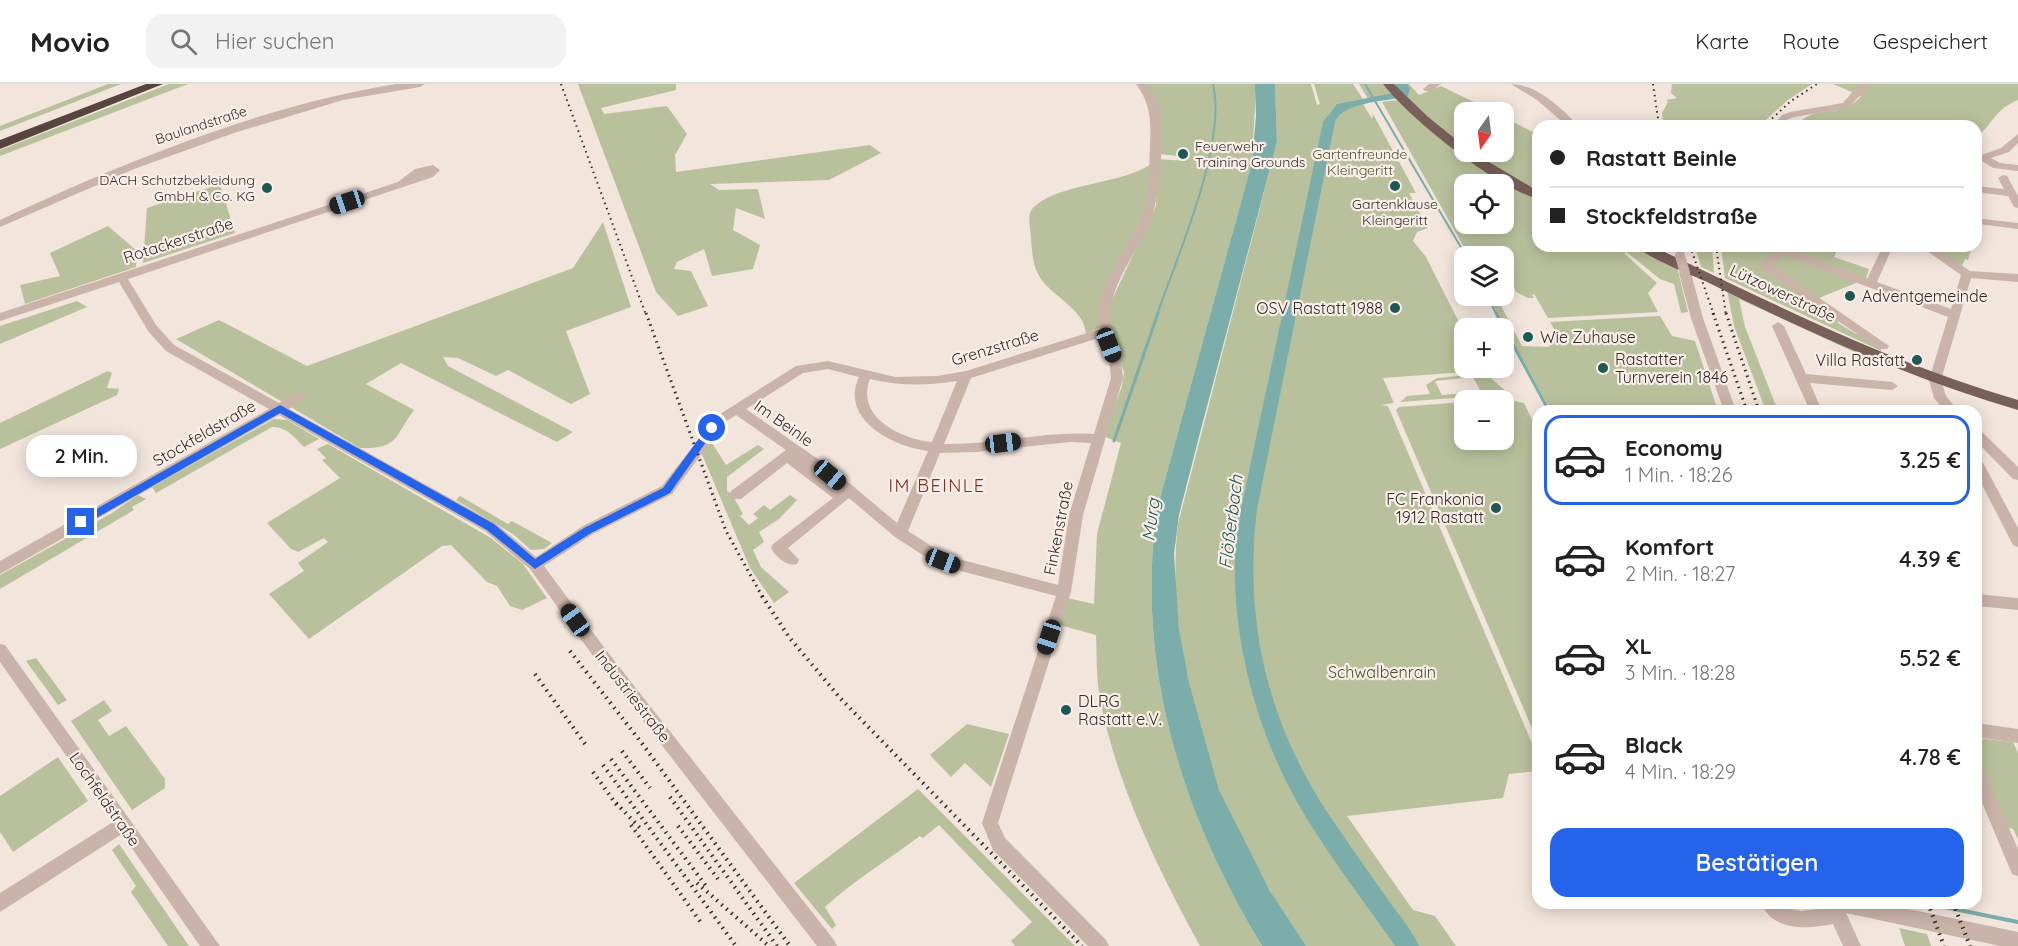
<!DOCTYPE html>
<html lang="de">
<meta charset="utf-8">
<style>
body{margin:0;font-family:Quicksand,sans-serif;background:#f2f2f2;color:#222;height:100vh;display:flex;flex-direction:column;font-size:22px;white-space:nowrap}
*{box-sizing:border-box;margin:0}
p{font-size:20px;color:#767676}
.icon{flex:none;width:33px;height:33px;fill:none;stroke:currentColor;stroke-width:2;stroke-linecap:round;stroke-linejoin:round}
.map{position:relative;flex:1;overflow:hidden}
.side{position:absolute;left:1532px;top:321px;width:450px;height:504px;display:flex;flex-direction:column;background:#fff;border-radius:18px;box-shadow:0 3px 15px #0003}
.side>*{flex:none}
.hud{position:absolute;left:1532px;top:36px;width:450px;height:132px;border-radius:18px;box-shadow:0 3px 15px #0003;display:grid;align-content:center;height:132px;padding:0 18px;background:#fff}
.needle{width:39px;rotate:194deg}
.buttons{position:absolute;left:1454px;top:18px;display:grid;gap:12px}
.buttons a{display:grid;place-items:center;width:60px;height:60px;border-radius:12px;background:#fff;box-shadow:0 3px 15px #0003;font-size:30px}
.end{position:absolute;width:27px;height:27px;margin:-14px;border:8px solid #2563eb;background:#fff;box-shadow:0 0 0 3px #fff}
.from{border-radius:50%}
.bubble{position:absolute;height:42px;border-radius:18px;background:#fff;box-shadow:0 3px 15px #0003;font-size:20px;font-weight:600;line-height:42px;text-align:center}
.car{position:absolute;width:18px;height:36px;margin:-18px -9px;border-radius:8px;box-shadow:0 0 4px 2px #0007;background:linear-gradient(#222 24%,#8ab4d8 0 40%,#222 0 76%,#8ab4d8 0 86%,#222 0)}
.hud b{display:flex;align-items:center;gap:21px;height:57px;font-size:22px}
.hud b+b{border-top:2px solid #e0e0e0}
.hud i{width:15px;height:15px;background:#222}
ul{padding:10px 0 0;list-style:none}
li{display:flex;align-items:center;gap:18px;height:90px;margin:0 12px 9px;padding:0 6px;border:3px solid transparent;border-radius:18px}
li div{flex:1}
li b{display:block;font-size:22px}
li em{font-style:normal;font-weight:600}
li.on{border-color:#2563eb}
li>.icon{width:54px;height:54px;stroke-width:1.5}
.action{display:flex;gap:12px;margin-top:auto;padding:12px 18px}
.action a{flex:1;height:69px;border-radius:18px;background:#2563eb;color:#fff;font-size:24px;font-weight:600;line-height:69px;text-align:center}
header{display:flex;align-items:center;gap:36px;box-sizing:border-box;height:84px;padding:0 30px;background:#fff;border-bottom:2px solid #e0e0e0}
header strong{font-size:28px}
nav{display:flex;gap:33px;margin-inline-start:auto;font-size:21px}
.search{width:420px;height:54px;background:#f2f2f2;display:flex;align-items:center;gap:15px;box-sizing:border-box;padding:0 21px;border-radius:18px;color:#767676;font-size:22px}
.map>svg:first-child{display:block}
.green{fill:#b9c19c;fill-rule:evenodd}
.water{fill:#7baeaa}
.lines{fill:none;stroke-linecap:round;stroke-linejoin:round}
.stream-far2{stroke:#7baeaa;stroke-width:2}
.stream-far1{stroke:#7baeaa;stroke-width:3}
.stream{stroke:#7baeaa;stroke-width:4}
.river{fill:#7baeaa;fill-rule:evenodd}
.minor{fill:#cab3a8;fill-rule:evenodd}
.major{fill:#786059;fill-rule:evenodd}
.highway{fill:#57443f;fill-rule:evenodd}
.rail-far2{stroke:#362b28;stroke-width:2;stroke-dasharray:1.5 4;stroke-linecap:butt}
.rail-far1{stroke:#362b28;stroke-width:3;stroke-dasharray:1.5 4.5;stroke-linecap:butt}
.rail{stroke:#362b28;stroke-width:4;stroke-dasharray:1.5 5;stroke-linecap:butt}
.minor-bridge{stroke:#cab3a8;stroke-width:10}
.route{fill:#2563eb}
.poi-dot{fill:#1e5854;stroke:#f9efe8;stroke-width:2}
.labels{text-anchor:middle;stroke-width:4.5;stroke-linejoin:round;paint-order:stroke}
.far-street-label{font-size:14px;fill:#362b28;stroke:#f9efe8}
.far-poi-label{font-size:14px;fill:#362b28;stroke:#f9efe8;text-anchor:start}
.far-park-label{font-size:14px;fill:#4a542c;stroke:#f9efe8}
.street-label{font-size:16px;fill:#362b28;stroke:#f9efe8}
.poi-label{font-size:16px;fill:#362b28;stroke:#f9efe8;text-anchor:start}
.park-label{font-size:16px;fill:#4a542c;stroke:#f9efe8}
.neighbourhood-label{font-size:18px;letter-spacing:1.5px;fill:#852d22;stroke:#f9efe8}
.water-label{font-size:18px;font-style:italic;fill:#1e5854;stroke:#f9efe8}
</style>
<header>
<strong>Movio</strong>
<div class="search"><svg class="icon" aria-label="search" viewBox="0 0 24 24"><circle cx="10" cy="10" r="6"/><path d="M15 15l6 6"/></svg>Hier suchen</div>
<nav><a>Karte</a><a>Route</a><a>Gespeichert</a></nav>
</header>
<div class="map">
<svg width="2018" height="862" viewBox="0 0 2018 862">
<rect width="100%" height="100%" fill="#f2e5dc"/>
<!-- green -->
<g class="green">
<path d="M108,0H121L0,47V42Z"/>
<path d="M169,0H188L0,72V66Z"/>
<path d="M578,0H676V6L601,24L604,30L667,22L687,50L675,71L676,88L870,61L881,69L829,96L710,100L719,106L758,105L765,135L736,124L733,146L760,161L753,185L712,192L704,165L677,178L674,185L691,187L708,222L678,232L656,208Z"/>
<path d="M1144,0H1255L1256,4L1252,78L1157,425C1135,581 1181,729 1262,862H1200C1158,785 1117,702 1100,615C1096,594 1097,572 1096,551L1060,541L1067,514L1094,520L1097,450L1121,359L1103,352L1122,302L1124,288L1112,258L1109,235L1110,220L1156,122L1158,75L1186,77V73L1159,70C1160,44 1165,20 1144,0Z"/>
<path d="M1275,0H1311L1317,21L1320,20L1314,0H1353L1363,15C1348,18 1336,18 1328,32L1246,423C1244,439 1240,456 1240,473C1238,546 1258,625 1289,691C1307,726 1331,759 1353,791C1341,763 1320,736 1306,708C1261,616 1240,527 1251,425L1331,39L1340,23L1362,18L1372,35L1373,30L1416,109H1409L1428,144L1417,148L1413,157L1426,173L1464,248V284H1482L1479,287L1383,294L1394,319L1381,321L1388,322L1537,671V687L1509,690L1503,714L1347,732L1413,826L1435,832L1456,862H1306C1288,840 1273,813 1260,788C1245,761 1230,734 1219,706C1189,627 1168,524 1178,440L1277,58Z"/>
<path d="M1359,0H1383L1392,10L1368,15Z"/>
<path d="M1394,0H1409L1419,11L1441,2L1494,28H1464V65L1438,45Z"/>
<path d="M1672,0H1812L1788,16L1759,42H1664L1662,29L1668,18L1666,16L1677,14L1671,9Z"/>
<path d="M1833,0H2018V16C1993,26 1995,39 1976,53V42H1795C1818,18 1844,34 1861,12Z"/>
<path d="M1397,16L1454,66L1537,115L1538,162H1633L1677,183L1688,228L1681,229L1674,200L1660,195L1624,166L1625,170L1657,199L1648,209L1658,228L1548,234L1534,210L1532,211L1534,214H1528L1516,208L1503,172L1498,169L1469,172L1382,18ZM1464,100H1503V140H1464Z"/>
<path d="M1503,33L1537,50V108L1467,68H1503Z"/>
<path d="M1151,80L1148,120L1104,213L1102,242L1086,250C1084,223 1049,212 1038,190C1031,177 1032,159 1030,144C1029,137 1028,128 1034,123C1059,99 1124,100 1151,80Z"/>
<path d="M220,100L235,149L143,179L147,124Z"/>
<path d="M603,138L631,223L566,247L590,310L571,320L508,286L496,292L458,274L443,273L448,282L573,348L557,358L401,279L366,300L414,326C394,353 399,365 360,364L176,255L219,236L307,282L573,184Z"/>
<path d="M108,142L137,167L136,183L25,220L20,201L60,192L50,169Z"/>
<path d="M1695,162H1712L1714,189L1701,183Z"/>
<path d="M1721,162H1839L1834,173L1869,185L1866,195L1814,216L1838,235V239L1856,250H1860L1881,264V267L1725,194Z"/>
<path d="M1930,162H1972L1968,176L1965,175L1962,182Z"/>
<path d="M1727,206L1887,279V283L1739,215L1745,243L1778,327H1766L1734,242Z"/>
<path d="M77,217L87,223L0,260V242Z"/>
<path d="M1499,218L1522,262L1548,263L1559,253L1550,238L1660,232L1672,252L1695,257L1718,327H1551L1492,219Z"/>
<path d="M108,287L112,289L107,304L119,305L117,311L0,365V339Z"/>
<path d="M1485,289L1509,310L1400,318L1407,312L1430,310L1426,301L1437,294ZM1473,293L1481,308L1442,311L1435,297Z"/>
<path d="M1504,315L1524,319L1537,346V656L1396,326L1399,323L1464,318V356H1503V316H1480Z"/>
<path d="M274,335L287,336L319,355L304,363C295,354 286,342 272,343L156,409L152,403Z"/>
<path d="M710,356L726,381L758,361L764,365L727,393V407L732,410L743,430L740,432L749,441L758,434L753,430L764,421L770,426L790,411L797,416L779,435L759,448L764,458L753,466L761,483L789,508L774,519L750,484L701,368Z"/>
<path d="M328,360L491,454L523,480L547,514L522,526L510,522L497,502L487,498L451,461L442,462L309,555L269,510L304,487L298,479L328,458L324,454L298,468L291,465L267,439L340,394L322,376L326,374L317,365Z"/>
<path d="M138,411L146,415L132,423L134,426L0,505V491L112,429Z"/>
<path d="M460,412L508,440L512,437L552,459L544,465L531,466L513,450L456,416Z"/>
<path d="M36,574L67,616L58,621L26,577Z"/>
<path d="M104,616L112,627L98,636L109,652L126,642L165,695V704L132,726L71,637Z"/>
<path d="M967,640L1009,650L991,703L965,679L951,693L930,671Z"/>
<path d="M1976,654L2013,658L2018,669V755L2013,745L2007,744L1976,675Z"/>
<path d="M58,673L88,717L13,768L0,748V712Z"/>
<path d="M918,705L1075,862H1015L1011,857L1032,838L939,741L923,754L920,752C888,776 854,796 825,823L836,841L832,845L794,799Z"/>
<path d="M119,760L189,862H168L131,808L136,802L112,766Z"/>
<path d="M1899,844L1927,850L1931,862H1905Z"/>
</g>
<!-- water -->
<path class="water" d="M1255,0H1275L1277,58L1201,345L1179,431L1174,470L1179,545L1189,599L1219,706L1270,807L1306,862H1262C1181,729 1135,581 1157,425L1252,78L1256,32Z"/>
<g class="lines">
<!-- stream-far2 -->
<g class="stream-far2">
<path d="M1365,0L1466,172"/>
<path d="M1487,212L1497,231"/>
<path d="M1157,231C1178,170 1227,61 1213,0"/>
</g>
<!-- stream-far1 -->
<g class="stream-far1">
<path d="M1496,229L1549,327"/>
<path d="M1114,357L1158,229"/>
</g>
<!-- stream -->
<path class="stream" d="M1925,819L2018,838"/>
<!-- river -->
<path class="river" d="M1395,0H1407L1410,4L1408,12C1386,18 1344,17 1335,38L1257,425C1243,540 1269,646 1336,741C1354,768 1373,794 1391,820C1401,833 1412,847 1419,862H1395C1358,808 1314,754 1285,695C1252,628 1233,549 1235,475C1235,458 1239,441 1241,425L1323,38L1337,20L1398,8Z"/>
<!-- minor -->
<g class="minor">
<path d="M396,0H425L420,3L343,16L234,49L134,85L0,143V136C122,79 264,21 396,0Z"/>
<path d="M1136,0H1146C1152,7 1157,15 1159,24C1165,48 1160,116 1150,138C1138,166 1117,191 1111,222C1106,247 1122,270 1123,294L1083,431L1071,508L998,739L1005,754L1106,856L1109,862H1088L993,766L982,739L1056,512L938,481L895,453L849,414L788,464L799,476L797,480C787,483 776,473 771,464L773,460L833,414L787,379L741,415H731L729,411L731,407L786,366L736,331L725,338L672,410L593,450L544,482L606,566L834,856L837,862H817L596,576L530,485L485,447L279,331L0,490V477L269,325L166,267L148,247L119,198L0,237V229L398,98L415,85L433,81L440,86L433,93L128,195L156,241L174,261L279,319L296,310H304L306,313L289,325L495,439L536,473L583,442L662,402L717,332L796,282L828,277L895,293L937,292L966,287L1100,245C1092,204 1127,170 1141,134C1150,111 1149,86 1150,61C1151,37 1151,20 1136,0ZM1102,253L1109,276L1111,294L1094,350C1043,347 994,361 944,360L971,294ZM828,285L859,293C839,335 893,363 928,367L897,439L835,387L746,325L803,289ZM870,295C899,302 927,302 957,297L932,358C901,355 855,333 870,295ZM1070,358L1091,359L1069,431L1058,501L947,472L908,447L940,369L977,368Z"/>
<path d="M1429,0H1441L1431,7H1425L1423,5Z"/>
<path d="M1511,0C1536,0 1562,24 1578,42H1567L1537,16Z"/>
<path d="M1859,0H1871L1849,23L1795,33L1788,35L1782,42H1772L1782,31L1790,28L1843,19Z"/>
<path d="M2018,50V59L2009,68L1991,74L2000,79L2018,81V87L1993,84L1982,77L1976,79V73L2001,64Z"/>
<path d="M2003,91L2007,92L2018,112V124L2014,123L2008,112L1976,108V102L2004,105L1998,94Z"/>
<path d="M1983,135L2018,139V145L1979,140V136Z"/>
<path d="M1769,162H1783L1867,195L1883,162H1893L1877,198L1951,225L1961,191L1920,162H1933L1970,187L2018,190V198L1971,194L1941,296L1946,312L1958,327H1945L1934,314L1929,296L1948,233L1783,171L1772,181L1889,262L1887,265H1879L1761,184V178L1775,167Z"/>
<path d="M1685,185L1691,189L1703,234L1736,327H1724L1691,234L1679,189Z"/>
<path d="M1778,238L1784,242L1806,290L1892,298L1898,302L1892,306L1810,299L1822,327H1810L1772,242Z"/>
<path d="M1976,345L1981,347L2018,383V396L2013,395L1976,357Z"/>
<path d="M1976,373L1981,375L2018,444V463L2013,461L1976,389Z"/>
<path d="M1976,510L2018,514V526L1976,522Z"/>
<path d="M0,560L5,561L220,862H200L122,750L0,828V809L113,738L0,578Z"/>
<path d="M1976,639L2018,645V659L1976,653Z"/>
<path d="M1976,680L1982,682L2018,765V792L2012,790L1976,704Z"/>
<path d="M1761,819H1782L1790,825L1801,827L1827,824L1828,819H1880L2018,848V862H2000L1846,829L1861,862H1843L1833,840C1808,845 1773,848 1761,819Z"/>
</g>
<!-- major -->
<g class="major">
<path d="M1383,0H1394L1427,32L1464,62V68H1472L1538,107V115C1494,102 1411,36 1383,0Z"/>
<path d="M1636,162H1652C1772,219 1890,279 2018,316V326C1909,294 1807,248 1705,197C1689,190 1646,173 1636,162Z"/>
</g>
<!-- highway -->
<path class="highway" d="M146,0H163L0,65V56Z"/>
<!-- rail-far2 -->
<g class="rail-far2">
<path d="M561,0L646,231"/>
<path d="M1653,0L1659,42"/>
<path d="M1764,42L1791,17L1817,0"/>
<path d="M1690,162L1714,231"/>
<path d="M1716,162L1726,231"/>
</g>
<!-- rail-far1 -->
<g class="rail-far1">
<path d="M646,229L726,447L763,514"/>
<path d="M1713,229L1747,327"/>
<path d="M1726,229L1759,327"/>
</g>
<!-- rail -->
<g class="rail">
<path d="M762,512L789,553L840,614L1082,862"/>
<path d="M570,567L644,662L790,862"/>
<path d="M535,590L585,660"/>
<path d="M622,667L650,704"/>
<path d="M611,675L706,802"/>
<path d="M603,681L736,862"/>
<path d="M593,688L619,724"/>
<path d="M670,713L777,862"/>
<path d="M616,719L641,745"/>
<path d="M631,741L702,840"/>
<path d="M678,742L718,795"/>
<path d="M697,799L769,862"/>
<path d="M1928,819L1944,862"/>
<path d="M1953,819L1970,862"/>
</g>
<!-- minor-bridge -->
<path class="minor-bridge" d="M1680,172L1685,189"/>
</g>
<!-- route -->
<path class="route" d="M280,321L494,440L535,475L584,444L663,404L708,342L716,344L670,409L591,449L535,485L487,446L280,329L84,441H77V436Z"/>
<!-- markers -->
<g class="poi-dot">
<circle cx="1183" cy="70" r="6"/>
<circle cx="1395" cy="102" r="6"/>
<circle cx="267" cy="104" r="6"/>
<circle cx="1850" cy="212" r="6"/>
<circle cx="1395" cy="224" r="6"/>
<circle cx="1528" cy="253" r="6"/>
<circle cx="1917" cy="276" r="6"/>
<circle cx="1603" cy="284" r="6"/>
<circle cx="1496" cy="424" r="6"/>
<circle cx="1066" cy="626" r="6"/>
</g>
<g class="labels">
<!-- far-street labels -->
<g class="far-street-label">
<text transform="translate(201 41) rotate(-18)" y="5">Baulandstraße</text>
</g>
<!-- far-poi labels -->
<g class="far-poi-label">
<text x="1195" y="67">Feuerwehr<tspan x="1195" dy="16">Training Grounds</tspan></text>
<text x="255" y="101" text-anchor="end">DACH Schutzbekleidung<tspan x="255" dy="16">GmbH &amp; Co. KG</tspan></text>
<text x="1395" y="125" text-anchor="middle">Gartenklause<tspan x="1395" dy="16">Kleingeritt</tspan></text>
</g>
<!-- far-park labels -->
<g class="far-park-label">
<text x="1360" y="75">Gartenfreunde<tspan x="1360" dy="16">Kleingeritt</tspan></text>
</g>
<!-- street labels -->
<g class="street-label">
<text transform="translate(178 156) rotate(-18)" y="6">Rotackerstraße</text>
<text transform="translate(1783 209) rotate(25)" y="6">Lützowerstraße</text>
<text transform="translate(995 263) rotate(-17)" y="6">Grenzstraße</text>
<text transform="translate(784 339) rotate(35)" y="6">Im Beinle</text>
<text transform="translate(204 349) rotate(-30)" y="6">Stockfeldstraße</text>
<text transform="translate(1058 444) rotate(-79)" y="6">Finkenstraße</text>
<text transform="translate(633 612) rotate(52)" y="6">Industriestraße</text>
<text transform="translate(105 715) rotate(55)" y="6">Lochfeldstraße</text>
</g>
<!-- poi labels -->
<g class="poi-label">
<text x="1862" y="218">Adventgemeinde</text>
<text x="1383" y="230" text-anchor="end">OSV Rastatt 1988</text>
<text x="1540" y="259">Wie Zuhause</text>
<text x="1615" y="281">Rastatter<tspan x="1615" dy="18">Turnverein 1846</tspan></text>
<text x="1905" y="282" text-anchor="end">Villa Rastatt</text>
<text x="1484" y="421" text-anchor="end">FC Frankonia<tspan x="1484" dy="18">1912 Rastatt</tspan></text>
<text x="1078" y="623">DLRG<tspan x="1078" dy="18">Rastatt e.V.</tspan></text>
</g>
<!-- park labels -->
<g class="park-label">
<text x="1382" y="594">Schwalbenrain</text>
</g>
<!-- neighbourhood labels -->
<g class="neighbourhood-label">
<text x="937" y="408">IM BEINLE</text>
</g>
<!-- water labels -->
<g class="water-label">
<text transform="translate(1151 436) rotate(-83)" y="6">Murg</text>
<text transform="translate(1231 438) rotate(-83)" y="6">Flößerbach</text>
</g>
</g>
</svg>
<div class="buttons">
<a><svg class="needle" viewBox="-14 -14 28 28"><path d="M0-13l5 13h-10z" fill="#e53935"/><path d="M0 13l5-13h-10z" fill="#767676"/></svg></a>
<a><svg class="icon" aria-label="locate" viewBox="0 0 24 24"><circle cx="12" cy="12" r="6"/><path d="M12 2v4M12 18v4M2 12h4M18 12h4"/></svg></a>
<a><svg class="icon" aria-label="layers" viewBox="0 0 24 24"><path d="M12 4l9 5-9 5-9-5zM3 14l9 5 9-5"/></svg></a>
<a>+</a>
<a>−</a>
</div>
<i class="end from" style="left:712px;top:344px"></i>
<i class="end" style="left:81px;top:438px"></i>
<div class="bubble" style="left:26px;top:351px;width:111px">2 Min.</div>
<i class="car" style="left:347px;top:118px;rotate:252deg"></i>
<i class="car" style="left:1109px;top:261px;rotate:159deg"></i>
<i class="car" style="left:1003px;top:359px;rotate:83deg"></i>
<i class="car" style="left:830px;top:391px;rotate:130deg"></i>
<i class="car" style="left:943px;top:477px;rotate:111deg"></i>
<i class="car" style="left:575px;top:536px;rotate:324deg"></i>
<i class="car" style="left:1049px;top:553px;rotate:198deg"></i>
<div class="hud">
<b><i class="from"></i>Rastatt Beinle</b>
<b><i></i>Stockfeldstraße</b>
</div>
<section class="side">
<ul>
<li class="on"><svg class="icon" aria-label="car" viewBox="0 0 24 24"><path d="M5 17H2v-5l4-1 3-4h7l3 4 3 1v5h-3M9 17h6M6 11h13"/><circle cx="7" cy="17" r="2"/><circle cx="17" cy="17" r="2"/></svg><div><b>Economy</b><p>1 Min. · 18:26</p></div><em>3.25 €</em></li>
<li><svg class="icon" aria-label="car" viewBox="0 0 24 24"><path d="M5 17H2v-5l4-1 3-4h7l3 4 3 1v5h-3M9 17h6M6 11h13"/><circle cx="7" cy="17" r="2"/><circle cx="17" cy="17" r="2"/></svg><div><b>Komfort</b><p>2 Min. · 18:27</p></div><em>4.39 €</em></li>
<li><svg class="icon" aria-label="car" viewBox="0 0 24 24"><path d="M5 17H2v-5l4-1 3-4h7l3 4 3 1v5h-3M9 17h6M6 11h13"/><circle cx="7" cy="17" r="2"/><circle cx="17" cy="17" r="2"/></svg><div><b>XL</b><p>3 Min. · 18:28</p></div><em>5.52 €</em></li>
<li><svg class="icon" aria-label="car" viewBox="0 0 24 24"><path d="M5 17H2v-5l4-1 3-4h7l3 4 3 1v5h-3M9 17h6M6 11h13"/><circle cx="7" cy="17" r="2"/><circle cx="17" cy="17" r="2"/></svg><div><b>Black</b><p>4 Min. · 18:29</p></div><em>4.78 €</em></li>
</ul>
<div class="action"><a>Bestätigen</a></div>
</section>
</div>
